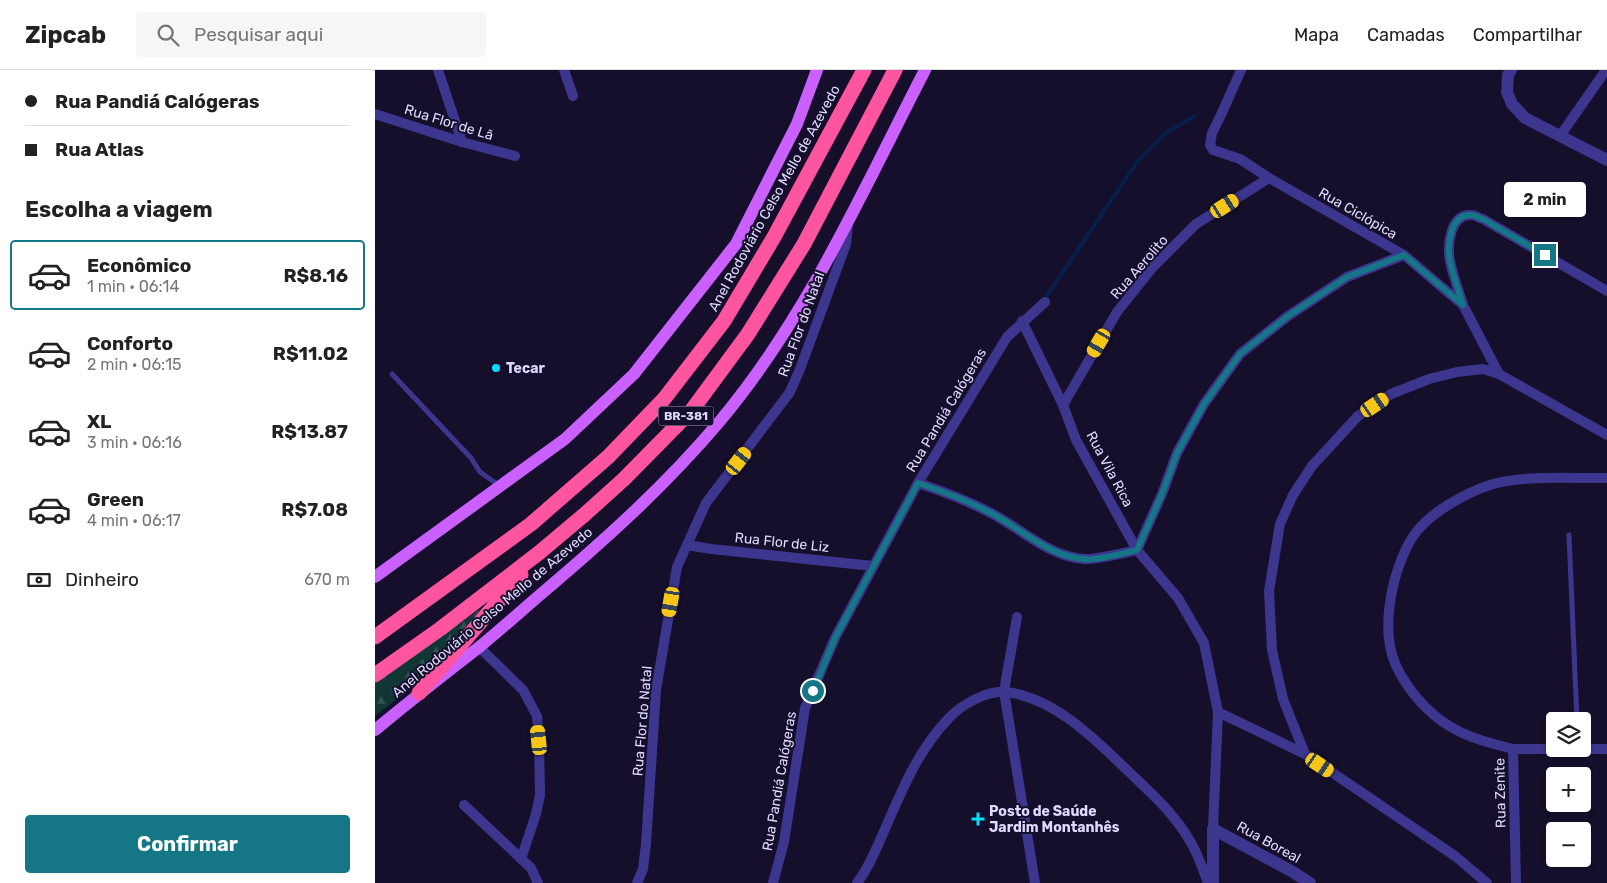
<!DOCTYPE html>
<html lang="pt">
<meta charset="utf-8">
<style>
body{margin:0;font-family:Rubik,sans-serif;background:#f6f6f6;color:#222;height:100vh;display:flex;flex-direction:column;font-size:19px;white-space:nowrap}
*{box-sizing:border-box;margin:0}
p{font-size:16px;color:#767676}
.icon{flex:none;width:28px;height:28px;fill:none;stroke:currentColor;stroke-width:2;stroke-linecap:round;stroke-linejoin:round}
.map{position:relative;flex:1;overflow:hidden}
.sheet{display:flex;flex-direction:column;background:#fff;width:375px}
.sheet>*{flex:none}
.banner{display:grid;align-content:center;height:110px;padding:0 25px;background:#fff}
.tools{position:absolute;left:1171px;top:642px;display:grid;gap:10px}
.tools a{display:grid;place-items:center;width:45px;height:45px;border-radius:5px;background:#fff;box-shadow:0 1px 4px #0004;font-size:25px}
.end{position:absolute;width:22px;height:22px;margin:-11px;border:6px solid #157685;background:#fff;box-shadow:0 0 0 2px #fff}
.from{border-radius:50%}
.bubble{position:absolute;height:35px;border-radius:5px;background:#fff;box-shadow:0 1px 4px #0004;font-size:16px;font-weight:700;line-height:35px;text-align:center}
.car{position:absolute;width:15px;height:30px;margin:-15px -8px;border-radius:6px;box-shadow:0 0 4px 1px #0007;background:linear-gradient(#f5c518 24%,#345 0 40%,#f5c518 0 76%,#345 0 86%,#f5c518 0)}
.banner b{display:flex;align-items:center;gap:18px;height:48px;font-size:19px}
.banner b+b{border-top:1px solid #e0e0e0}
.banner i{width:12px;height:12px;background:#222}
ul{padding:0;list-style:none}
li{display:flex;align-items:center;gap:15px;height:70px;margin:0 10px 8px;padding:0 15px;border:2px solid transparent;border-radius:5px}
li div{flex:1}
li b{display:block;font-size:19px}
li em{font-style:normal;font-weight:700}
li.on{border-color:#157685}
li>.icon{width:45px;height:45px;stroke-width:1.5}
h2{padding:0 25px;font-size:22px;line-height:60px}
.pay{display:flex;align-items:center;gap:12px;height:55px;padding:0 25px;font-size:19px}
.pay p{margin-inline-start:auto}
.action{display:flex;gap:10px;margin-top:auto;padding:10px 25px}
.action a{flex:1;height:58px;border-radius:5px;background:#157685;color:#fff;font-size:20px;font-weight:700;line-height:58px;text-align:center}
header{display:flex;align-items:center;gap:30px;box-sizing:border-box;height:70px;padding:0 25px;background:#fff;border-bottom:1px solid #e0e0e0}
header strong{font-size:24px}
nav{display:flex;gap:28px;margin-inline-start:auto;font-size:18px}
.search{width:350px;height:45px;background:#f6f6f6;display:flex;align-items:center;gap:12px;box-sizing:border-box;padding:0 18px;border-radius:5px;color:#767676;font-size:19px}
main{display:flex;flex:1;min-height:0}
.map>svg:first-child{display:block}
.forest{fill:url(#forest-firs)}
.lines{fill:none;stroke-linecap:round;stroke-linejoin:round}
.stream{stroke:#071d4c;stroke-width:4}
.service{stroke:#3d368e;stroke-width:5}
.minor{stroke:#3d368e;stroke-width:10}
.tertiary{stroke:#3d368e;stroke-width:12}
.primary{stroke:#ca60ff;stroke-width:12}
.motorway{stroke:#ff549f;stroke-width:15}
.route{stroke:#157685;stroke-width:6}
.poi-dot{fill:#05dcff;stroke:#150f2b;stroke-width:2}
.labels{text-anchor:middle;stroke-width:4;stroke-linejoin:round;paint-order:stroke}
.shield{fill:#150f2b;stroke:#a29cbf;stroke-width:1}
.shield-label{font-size:12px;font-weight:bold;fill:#dfd9ff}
.street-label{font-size:14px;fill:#dfd9ff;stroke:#150f2b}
.poi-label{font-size:14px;font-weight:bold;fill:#dfd9ff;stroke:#150f2b;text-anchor:start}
</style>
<header>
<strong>Zipcab</strong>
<div class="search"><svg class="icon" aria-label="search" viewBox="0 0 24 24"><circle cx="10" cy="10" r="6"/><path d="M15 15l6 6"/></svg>Pesquisar aqui</div>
<nav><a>Mapa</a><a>Camadas</a><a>Compartilhar</a></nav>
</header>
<main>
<section class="sheet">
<div class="banner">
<b><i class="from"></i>Rua Pandiá Calógeras</b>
<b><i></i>Rua Atlas</b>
</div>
<h2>Escolha a viagem</h2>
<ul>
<li class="on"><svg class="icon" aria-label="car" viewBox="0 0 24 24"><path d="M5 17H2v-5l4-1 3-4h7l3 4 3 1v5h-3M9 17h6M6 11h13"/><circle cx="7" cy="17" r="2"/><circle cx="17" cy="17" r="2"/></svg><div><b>Econômico</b><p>1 min · 06:14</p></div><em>R$8.16</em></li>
<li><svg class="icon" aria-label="car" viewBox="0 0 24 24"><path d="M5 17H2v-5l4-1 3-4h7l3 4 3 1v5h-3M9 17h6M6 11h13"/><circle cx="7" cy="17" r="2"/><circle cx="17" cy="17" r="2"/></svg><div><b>Conforto</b><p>2 min · 06:15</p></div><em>R$11.02</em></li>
<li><svg class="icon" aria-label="car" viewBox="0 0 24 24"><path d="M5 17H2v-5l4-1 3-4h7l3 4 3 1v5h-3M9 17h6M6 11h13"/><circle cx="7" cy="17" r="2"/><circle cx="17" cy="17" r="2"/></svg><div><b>XL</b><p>3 min · 06:16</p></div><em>R$13.87</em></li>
<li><svg class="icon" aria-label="car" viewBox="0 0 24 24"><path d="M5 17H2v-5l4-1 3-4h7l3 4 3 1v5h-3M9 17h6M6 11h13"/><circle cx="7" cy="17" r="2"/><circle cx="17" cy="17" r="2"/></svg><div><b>Green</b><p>4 min · 06:17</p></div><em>R$7.08</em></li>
</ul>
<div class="pay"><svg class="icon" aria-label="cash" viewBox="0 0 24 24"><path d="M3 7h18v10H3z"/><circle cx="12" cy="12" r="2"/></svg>Dinheiro<p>670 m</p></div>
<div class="action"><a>Confirmar</a></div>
</section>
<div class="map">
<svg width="1232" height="813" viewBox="0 0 1232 813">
<defs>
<pattern id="forest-firs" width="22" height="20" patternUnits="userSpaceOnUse" patternTransform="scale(1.25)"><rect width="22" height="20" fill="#113636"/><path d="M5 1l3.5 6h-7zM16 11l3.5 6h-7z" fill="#335254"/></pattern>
</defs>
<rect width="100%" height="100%" fill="#150f2b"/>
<!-- forest -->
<path class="forest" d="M108,537L36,618L0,646V613Z"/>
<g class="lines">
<!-- stream -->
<path class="stream" d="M672,226L762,92L792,62L820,46"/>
<!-- service -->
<g class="service">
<path d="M17,304L96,388L105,402L125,416"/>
<path d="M1194,465L1202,651"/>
</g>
<!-- minor -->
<g class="minor">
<path d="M63,0L87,72"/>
<path d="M189,0L198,26"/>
<path d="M866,0L846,45L837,63L835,75L838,80L865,89L894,108L1029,185L1088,235L1124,304"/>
<path d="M0,44L87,72L140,86"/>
<path d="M1185,66L1231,0"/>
<path d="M1088,235C1084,221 1078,206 1075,191C1072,175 1075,143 1097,145C1100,145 1104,148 1108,149L1232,221"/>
<path d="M647,251L688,335L701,370L762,480L803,528L829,573L843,642L838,759"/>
<path d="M688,335L742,242L778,197L821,154L894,108"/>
<path d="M543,413C567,421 591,430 614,442C646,458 672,486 709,489C720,490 749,483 762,480L787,424L802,383L829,334L865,284L913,246L972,207L1029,185"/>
<path d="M312,475L336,479L498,496"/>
<path d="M642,547L629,621L660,813"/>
<path d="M104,577L148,620L162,646L164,670L165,725L161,744L146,789"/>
<path d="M843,642L930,684L1080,786L1112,813"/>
<path d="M1138,679H1200"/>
<path d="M1208,679H1232"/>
<path d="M930,684L908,629L897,580L894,521L905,454L918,425L937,396L983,346L1016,324L1054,309L1082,302L1108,299L1124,304L1232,365"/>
<path d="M89,735L156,798L163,813"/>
<path d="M262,813L268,799L271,774L281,620L302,497L331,433L415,322L425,299L471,174L473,155"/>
<path d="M398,813L409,772L430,638L460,568L543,413L632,267L670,232"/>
<path d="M482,813C494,798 502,777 510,759C527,720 543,680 574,648C586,635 612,620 631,622C678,627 720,669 753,701C776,723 799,743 815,771C823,784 828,799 833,813"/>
<path d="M1141,813L1138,679C1110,672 1082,665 1059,645C1040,629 1019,601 1015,576C1011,555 1014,533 1019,512C1024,494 1030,476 1042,461C1057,442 1089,424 1112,416C1146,404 1195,409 1232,408"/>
</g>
<!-- tertiary -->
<g class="tertiary">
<path d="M1136,0L1133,5L1132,22L1137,34L1150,48L1232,90"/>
<path d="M838,813V759L918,802L935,813"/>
</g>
<!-- primary -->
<g class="primary">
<path d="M0,507L190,369L259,304L361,174L422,54L442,0"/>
<path d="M0,660C34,632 68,605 103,578C124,561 145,542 166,524C230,470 291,415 345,351C433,246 488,120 550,0"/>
</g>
<!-- motorway -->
<g class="motorway">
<path d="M0,567L156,454L233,387L289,329L349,251L399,167L489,0"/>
<path d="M0,605L65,559L165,482L209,445L249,409L317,340L373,264L429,174L520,0"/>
<path d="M44,623L146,505"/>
</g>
</g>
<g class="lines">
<!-- route -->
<path class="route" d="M438,621L460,568L543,413C567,421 591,430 614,442C646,458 672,486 709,489C720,491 749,483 762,480L787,424L802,383L829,334L865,284L913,246L972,207L1029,185L1088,235C1084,221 1078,206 1075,191C1072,175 1075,143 1097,145C1100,145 1104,148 1108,149L1170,185"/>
</g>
<!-- markers -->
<g class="poi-dot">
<circle cx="121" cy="298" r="5"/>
<path d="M600.5 741.5h5v5h5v5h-5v5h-5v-5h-5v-5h5z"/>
</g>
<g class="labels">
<!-- shield labels -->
<rect class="shield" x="283.5" y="336.5" width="55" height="19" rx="4"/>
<g class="shield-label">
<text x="311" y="350">BR-381</text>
</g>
<!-- street labels -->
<g class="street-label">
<text transform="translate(74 52) rotate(17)" y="5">Rua Flor de Lã</text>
<text transform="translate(399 128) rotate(-61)" y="5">Anel Rodoviário Celso Mello de Azevedo</text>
<text transform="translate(983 143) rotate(30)" y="5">Rua Ciclópica</text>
<text transform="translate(764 197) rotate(-49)" y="5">Rua Aerolito</text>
<text transform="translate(426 254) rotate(-70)" y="5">Rua Flor do Natal</text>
<text transform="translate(571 340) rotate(-59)" y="5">Rua Pandiá Calógeras</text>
<text transform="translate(735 399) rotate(62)" y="5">Rua Vila Rica</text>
<text transform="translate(407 472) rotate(6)" y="5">Rua Flor de Liz</text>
<text transform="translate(117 542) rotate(-40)" y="5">Anel Rodoviário Celso Mello de Azevedo</text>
<text transform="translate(267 651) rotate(-85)" y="5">Rua Flor do Natal</text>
<text transform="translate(404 711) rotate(-80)" y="5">Rua Pandiá Calógeras</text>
<text transform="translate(1125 723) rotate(-91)" y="5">Rua Zenite</text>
<text transform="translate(894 772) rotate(29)" y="5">Rua Boreal</text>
</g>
<!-- poi labels -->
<g class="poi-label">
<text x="131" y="303">Tecar</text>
<text x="614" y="746">Posto de Saúde<tspan x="614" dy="16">Jardim Montanhês</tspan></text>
</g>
</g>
</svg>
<div class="tools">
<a><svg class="icon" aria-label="layers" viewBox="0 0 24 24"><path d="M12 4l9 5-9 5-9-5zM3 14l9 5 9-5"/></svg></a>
<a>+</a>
<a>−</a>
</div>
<i class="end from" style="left:438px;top:621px"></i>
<i class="end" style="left:1170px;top:185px"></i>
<div class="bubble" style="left:1129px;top:112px;width:82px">2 min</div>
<i class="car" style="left:850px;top:136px;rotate:58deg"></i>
<i class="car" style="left:724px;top:273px;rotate:210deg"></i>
<i class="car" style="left:1000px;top:335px;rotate:56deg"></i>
<i class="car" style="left:364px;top:391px;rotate:38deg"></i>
<i class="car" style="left:296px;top:532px;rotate:190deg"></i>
<i class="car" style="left:164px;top:670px;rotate:354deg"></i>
<i class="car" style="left:945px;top:695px;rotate:124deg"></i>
</div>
</main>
